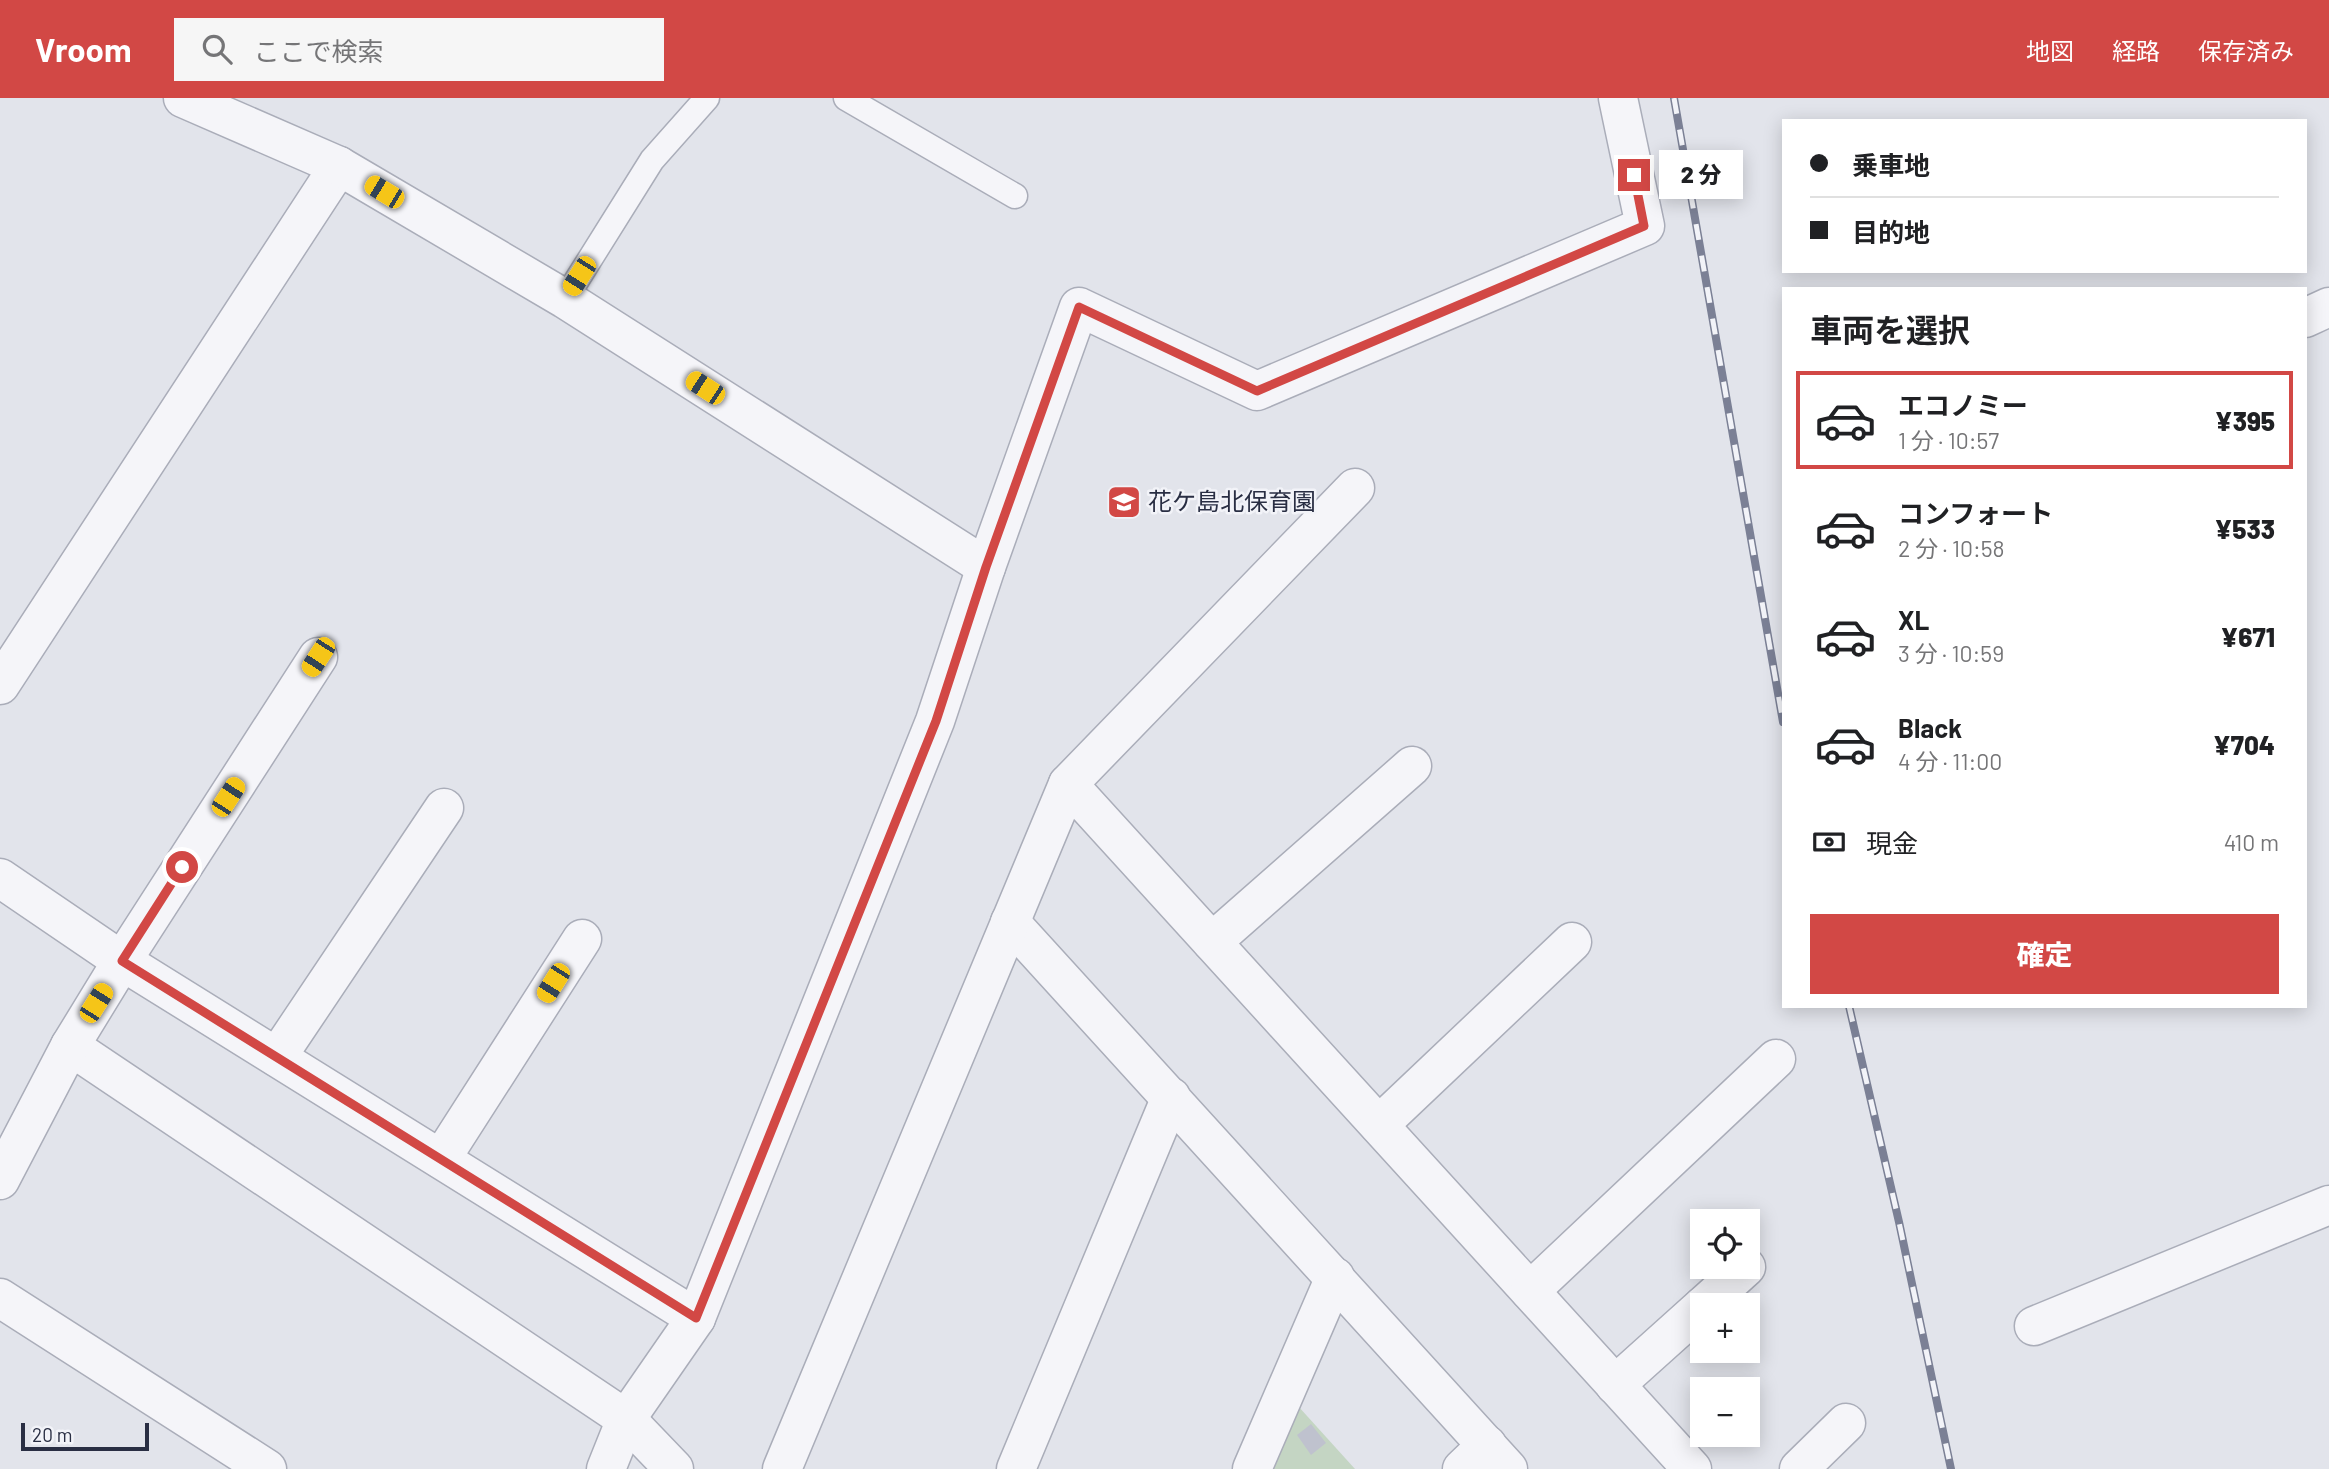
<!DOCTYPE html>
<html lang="ja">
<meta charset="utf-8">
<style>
body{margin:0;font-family:Barlow,"Noto Sans JP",sans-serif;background:#f6f6f6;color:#202124;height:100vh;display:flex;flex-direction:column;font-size:26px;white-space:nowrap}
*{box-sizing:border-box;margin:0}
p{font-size:23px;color:#757577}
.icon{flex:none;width:38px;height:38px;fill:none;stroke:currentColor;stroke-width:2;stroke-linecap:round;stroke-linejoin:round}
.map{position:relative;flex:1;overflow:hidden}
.side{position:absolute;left:1782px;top:189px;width:525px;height:721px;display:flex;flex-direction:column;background:#fff;border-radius:0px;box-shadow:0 4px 18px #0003}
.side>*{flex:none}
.banner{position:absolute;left:1782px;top:21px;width:525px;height:154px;border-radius:0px;box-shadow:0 4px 18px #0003;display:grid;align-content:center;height:154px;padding:0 28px;background:#fff}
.controls{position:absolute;left:1690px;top:1111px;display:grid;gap:14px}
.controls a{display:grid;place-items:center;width:70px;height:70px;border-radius:0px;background:#fff;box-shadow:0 4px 18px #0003;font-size:35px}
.scale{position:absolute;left:21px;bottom:18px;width:128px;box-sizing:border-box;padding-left:7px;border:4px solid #292e43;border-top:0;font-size:19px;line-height:24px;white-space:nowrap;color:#292e43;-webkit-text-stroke:5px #f2f3f8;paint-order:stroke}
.end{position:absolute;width:32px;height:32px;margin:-16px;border:9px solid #d24845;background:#fff;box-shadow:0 0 0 4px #fff}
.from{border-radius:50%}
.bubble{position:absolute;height:49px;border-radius:0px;background:#fff;box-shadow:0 4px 18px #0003;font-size:23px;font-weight:800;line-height:49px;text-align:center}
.car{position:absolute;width:21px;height:42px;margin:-21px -10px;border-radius:9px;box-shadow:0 0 5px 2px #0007;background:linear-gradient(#f5c518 24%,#345 0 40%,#f5c518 0 76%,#345 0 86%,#f5c518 0)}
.banner b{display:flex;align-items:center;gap:24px;height:66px;font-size:26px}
.banner b+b{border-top:2px solid #e0e0e0}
.banner i{width:18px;height:18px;background:#202124}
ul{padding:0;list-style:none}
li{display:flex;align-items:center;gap:21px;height:98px;margin:0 14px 10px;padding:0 14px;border:4px solid transparent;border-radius:0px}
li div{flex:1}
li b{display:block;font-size:26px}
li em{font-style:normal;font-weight:800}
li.selected{border-color:#d24845}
li>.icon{width:63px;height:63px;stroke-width:1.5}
h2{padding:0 28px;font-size:32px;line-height:84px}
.pay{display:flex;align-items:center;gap:18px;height:77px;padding:0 28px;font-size:26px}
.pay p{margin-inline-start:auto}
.action{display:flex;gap:14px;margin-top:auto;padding:14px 28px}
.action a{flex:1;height:80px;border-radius:0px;background:#d24845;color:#fff;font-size:28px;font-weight:800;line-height:80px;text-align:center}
header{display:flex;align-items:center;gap:42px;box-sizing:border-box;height:98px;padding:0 35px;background:#d24845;color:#fff}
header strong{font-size:33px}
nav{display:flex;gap:38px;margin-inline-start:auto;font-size:24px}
.search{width:490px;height:63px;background:#f6f6f6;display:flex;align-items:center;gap:18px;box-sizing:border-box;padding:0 24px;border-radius:0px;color:#757577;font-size:26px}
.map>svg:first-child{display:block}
.green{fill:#c4d5c3}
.building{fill:#bfc2ce}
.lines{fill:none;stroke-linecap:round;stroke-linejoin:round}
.service-casing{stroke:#aaadb9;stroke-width:27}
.minor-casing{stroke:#aaadb9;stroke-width:41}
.tertiary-casing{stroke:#aaadb9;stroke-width:41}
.service{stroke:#f5f5f9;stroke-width:24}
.minor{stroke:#f5f5f9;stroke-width:38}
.tertiary{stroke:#f5f5f9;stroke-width:38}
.rail-casing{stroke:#7b8095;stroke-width:8}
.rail{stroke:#f2f3f8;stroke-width:5;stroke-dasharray:16;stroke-linecap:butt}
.route{stroke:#d24845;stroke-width:9}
.labels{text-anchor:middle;stroke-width:5;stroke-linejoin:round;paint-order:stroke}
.poi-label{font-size:24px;fill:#292e43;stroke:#f2f3f8;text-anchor:start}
</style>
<header>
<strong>Vroom</strong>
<div class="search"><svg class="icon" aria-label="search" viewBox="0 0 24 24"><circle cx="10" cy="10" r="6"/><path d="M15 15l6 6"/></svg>ここで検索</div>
<nav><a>地図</a><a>経路</a><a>保存済み</a></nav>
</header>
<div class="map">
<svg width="2329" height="1371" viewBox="0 0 2329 1371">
<rect width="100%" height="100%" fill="#e2e4eb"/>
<!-- green -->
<path class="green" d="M1298,1308L1355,1371H1270Z"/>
<!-- building -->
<path class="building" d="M1311,1326L1326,1345L1311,1357L1297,1337Z"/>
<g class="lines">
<!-- service casing -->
<g class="service-casing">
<g id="service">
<path d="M846,0L1015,98"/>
<path d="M565,201L652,62L707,0"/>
</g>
</g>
<!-- minor casing -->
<g class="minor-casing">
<g id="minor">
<path d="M2305,220L2329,209"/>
<path d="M0,587L339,68"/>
<path d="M1068,686L1692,1371"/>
<path d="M0,780L122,863L696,1220"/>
<path d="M1010,824L1508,1371"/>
<path d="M1212,844L1412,668"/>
<path d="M70,948L626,1321L674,1371"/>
<path d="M277,959L444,710"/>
<path d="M1379,1027L1572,844"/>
<path d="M441,1061L582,841"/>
<path d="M0,1082L70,948L122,863L318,559"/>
<path d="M1530,1193L1776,961"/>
<path d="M0,1200L267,1371"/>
<path d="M1703,1208L1746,1169"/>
<path d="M2034,1228L2329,1107"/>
<path d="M1615,1287L1703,1208"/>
<path d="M606,1371L626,1321L696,1220L935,623L986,469L1079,209L1257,293L1645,128L1618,0"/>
<path d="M782,1371L1068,686L1355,390"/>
<path d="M1016,1371L1171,999"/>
<path d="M1252,1371L1335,1179"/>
<path d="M1462,1371L1487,1347"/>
<path d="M1799,1371L1846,1325"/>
</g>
</g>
<!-- tertiary casing -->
<g class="tertiary-casing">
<path id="tertiary" d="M183,0L339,68L565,201L986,469"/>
</g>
<!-- service -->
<use href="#service" class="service"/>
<!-- minor -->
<use href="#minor" class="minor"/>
<!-- tertiary -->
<use href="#tertiary" class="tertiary"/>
<!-- rail casing -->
<g class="rail-casing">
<g id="rail">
<path d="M1674,0L1783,624"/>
<path d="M1849,908L1899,1124L1951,1371"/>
</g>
</g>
<!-- rail -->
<use href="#rail" class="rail"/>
</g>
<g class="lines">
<!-- route -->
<path class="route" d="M182,769L122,863L696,1220L936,623L986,469L1079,209L1257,293L1644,128L1634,77"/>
</g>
<!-- icons -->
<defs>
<g id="school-square" transform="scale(1.75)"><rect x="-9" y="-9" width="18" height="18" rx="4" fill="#d24845" stroke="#f2f3f8"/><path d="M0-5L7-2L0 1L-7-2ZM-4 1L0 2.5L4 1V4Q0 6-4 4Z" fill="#fff"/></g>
</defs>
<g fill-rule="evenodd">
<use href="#school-square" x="1124" y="404"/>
</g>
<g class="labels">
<!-- poi labels -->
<g class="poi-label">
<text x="1148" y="412">花ケ島北保育園</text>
</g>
</g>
</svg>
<div class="controls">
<a><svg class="icon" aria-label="locate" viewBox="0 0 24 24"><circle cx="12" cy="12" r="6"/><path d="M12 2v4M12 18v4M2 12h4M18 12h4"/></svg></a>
<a>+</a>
<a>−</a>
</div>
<div class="scale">20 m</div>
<i class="end from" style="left:182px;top:769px"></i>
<i class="end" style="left:1634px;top:77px"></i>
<div class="bubble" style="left:1659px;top:52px;width:84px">2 分</div>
<i class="car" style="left:384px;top:94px;rotate:301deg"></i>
<i class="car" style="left:579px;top:178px;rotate:212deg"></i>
<i class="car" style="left:705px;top:290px;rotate:303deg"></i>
<i class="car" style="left:318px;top:559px;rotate:213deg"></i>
<i class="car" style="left:228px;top:699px;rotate:33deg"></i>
<i class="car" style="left:553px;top:885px;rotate:212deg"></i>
<i class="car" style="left:96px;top:905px;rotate:32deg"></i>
<div class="banner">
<b><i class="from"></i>乗車地</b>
<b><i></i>目的地</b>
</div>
<section class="side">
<h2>車両を選択</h2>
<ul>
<li class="selected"><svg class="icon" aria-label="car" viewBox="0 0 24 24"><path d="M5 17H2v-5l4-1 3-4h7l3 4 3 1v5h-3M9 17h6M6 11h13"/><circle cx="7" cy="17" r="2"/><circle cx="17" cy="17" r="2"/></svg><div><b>エコノミー</b><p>1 分 · 10:57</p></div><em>¥395</em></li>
<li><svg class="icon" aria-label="car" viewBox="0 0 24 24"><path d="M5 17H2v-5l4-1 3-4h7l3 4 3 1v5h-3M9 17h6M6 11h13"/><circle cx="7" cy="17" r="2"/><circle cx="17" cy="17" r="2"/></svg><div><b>コンフォート</b><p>2 分 · 10:58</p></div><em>¥533</em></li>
<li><svg class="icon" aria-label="car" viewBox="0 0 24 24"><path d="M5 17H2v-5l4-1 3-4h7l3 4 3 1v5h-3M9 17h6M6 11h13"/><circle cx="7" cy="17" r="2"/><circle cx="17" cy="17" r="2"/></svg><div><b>XL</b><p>3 分 · 10:59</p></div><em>¥671</em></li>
<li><svg class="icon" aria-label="car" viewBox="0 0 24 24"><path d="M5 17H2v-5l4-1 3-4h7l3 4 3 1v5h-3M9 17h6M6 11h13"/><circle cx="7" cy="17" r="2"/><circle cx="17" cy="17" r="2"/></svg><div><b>Black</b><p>4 分 · 11:00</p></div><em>¥704</em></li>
</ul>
<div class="pay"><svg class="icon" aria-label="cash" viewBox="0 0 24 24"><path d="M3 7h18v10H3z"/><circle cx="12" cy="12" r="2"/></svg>現金<p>410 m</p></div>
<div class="action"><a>確定</a></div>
</section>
</div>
